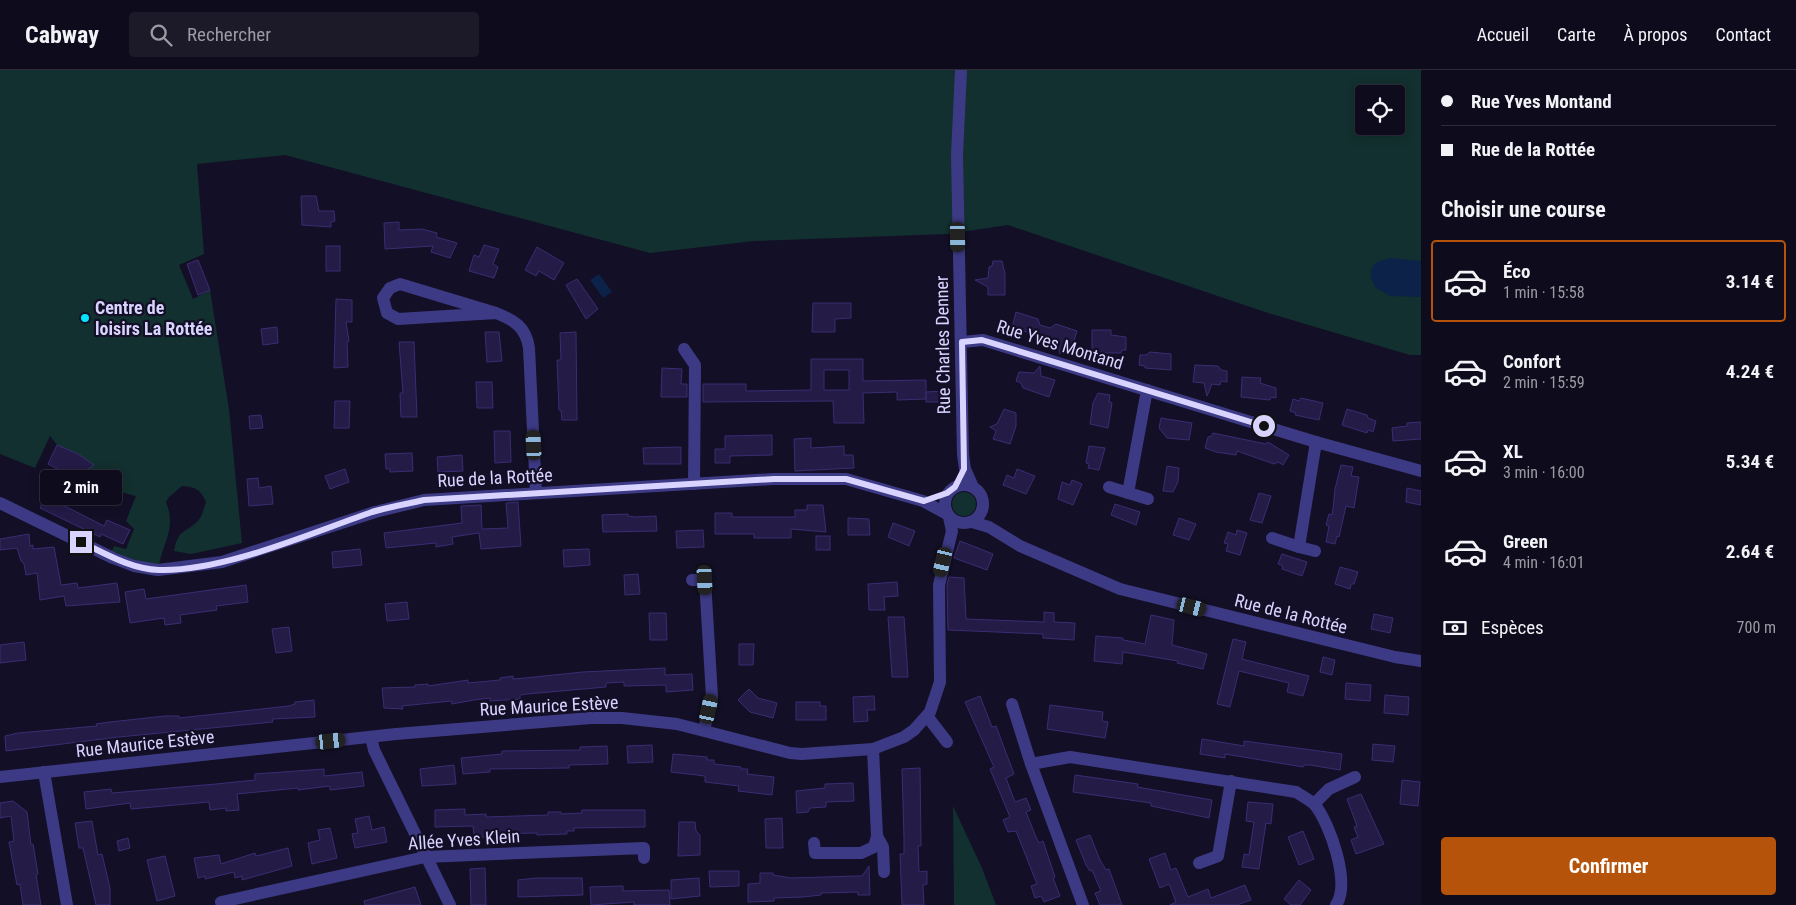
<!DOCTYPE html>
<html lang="fr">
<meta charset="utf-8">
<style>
body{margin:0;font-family:"Roboto Condensed",sans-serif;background:#1c1929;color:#f1f3f6;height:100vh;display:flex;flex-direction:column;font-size:19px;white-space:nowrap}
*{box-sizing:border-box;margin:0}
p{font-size:16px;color:#9b9ba3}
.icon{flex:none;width:28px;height:28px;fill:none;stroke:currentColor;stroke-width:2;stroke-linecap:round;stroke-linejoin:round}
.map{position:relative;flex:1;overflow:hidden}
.drawer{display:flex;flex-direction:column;background:#0e0b1c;width:375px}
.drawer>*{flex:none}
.guide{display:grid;align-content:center;height:110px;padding:0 20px;background:#0e0b1c}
.buttons{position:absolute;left:1355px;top:15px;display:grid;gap:10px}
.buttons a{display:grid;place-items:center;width:50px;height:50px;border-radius:5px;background:#0e0b1c;box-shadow:0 2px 12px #0003,0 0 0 1px #2e2b3b;font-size:25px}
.end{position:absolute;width:22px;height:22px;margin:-11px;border:6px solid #d9d4ff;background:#111;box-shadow:0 0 0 2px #111}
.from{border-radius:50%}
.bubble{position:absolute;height:35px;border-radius:5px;background:#0e0b1c;box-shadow:0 2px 12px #0003,0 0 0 1px #2e2b3b;font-size:16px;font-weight:700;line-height:35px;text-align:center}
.car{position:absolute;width:15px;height:30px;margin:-15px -8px;border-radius:6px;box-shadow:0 0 4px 1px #0007;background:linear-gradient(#222 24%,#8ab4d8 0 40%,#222 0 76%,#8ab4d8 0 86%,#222 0)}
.guide b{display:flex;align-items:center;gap:18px;height:48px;font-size:19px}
.guide b+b{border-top:1px solid #2e2b3b}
.guide i{width:12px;height:12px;background:#f1f3f6}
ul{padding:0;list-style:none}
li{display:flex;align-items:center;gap:15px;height:82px;margin:0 10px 8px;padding:0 10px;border:2px solid transparent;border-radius:5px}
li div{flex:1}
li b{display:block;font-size:19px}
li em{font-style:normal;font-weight:700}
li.on{border-color:#b45309}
li>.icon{width:45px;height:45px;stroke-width:1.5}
h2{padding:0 20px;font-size:22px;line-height:60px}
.pay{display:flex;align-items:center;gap:12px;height:55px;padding:0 20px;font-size:19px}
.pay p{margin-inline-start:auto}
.button{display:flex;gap:10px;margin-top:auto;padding:10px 20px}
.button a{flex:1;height:58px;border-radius:5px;background:#b45309;color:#fff;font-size:20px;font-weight:700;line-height:58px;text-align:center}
header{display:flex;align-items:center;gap:30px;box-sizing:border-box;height:70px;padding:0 25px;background:#0e0b1c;border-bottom:1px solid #2e2b3b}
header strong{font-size:24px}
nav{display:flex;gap:28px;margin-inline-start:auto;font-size:18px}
.search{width:350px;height:45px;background:#1c1929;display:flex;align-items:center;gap:12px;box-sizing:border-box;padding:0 18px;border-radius:5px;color:#9b9ba3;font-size:19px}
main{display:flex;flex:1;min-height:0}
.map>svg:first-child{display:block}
.green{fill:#12302f;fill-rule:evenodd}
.water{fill:#0c2248}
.building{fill:#241b47;stroke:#3b2d73;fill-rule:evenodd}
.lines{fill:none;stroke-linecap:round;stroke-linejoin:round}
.minor{stroke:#3d3a85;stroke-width:12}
.route{stroke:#d9d4ff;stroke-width:6}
.poi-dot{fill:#00e5ff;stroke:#130f26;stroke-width:2}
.labels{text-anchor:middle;stroke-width:4.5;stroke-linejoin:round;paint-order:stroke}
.poi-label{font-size:18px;font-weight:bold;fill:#d9d4ff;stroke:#130f26;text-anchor:start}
.street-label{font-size:18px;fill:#d9d4ff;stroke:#130f26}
</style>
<header>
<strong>Cabway</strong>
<div class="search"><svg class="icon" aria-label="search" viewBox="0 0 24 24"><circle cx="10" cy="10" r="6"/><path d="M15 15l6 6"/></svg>Rechercher</div>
<nav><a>Accueil</a><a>Carte</a><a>À propos</a><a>Contact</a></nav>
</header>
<main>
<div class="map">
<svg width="1421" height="835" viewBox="0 0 1421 835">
<rect width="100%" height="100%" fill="#130f26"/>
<!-- green -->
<g class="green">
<path d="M0,0H1421V285H1410L1268,243L1008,155L947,164L754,171L650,183L285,85L197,94L204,184L179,195L193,229L210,220L229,339L242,473L191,484L174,481C178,458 186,463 198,451C202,446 204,438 206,432C201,420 196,417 182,416L169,427L166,432C176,457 165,469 159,494L137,491L112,481L114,476L126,479L134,459L126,451L136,426C119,422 96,415 84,402L92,394L57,375L50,366L35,398L0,384ZM1364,24H1396V56H1364Z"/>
<circle cx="964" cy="434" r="12"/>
<path d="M953,736L982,798L996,835H954Z"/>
</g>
<!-- water -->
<g class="water">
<path d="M1391,188L1421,191V227L1390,226L1376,218C1365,201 1371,191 1391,188Z"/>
<path d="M599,204L612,222L603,228L590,210Z"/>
</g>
<!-- building -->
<g class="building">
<path d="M301,126H316L319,141H334L335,151L331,152V157L302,155Z"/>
<path d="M399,152V160L422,159L437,163L436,167L457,173L450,188L431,182L433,176L385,179L384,153Z"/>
<path d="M484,175L499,179L493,194L498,197L494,208L469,201L474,185L479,187Z"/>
<rect x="326" y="176" width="14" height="25"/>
<path d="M537,177L564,193L554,210L539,201L536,206L525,200Z"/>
<path d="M198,190L210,220L198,225L187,194Z"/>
<path d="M993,191H1002L1005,204V225H988V217L975,210L988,208L989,197L992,196Z"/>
<path d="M577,209L598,239L586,249L566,215Z"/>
<path d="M336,229L352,230V252H346L349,271L347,272L348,297L334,298Z"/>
<path d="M813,233H851V248L835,249V262H812Z"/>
<path d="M1016,242L1038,249L1040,255L1050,258L1056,254L1077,261L1072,277L1065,275L1060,284L1057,272L1012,257Z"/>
<path d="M277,257L278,273L263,275L261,259Z"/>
<path d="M1092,260H1111V265L1126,267V280H1122L1121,283H1092Z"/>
<path d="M485,262H499L502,291L487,292Z"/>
<path d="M576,262L577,350H562L561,340H559L557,290H561L560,263Z"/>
<path d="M399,272H414L417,347H401L400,323H403Z"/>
<path d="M1150,282L1171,284V300L1145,298V296L1139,295L1140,285H1146Z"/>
<path d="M811,289H863V311L926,310V329L897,330V322L863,323L864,353H834L833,331L703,332V314H746V321L811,320ZM824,300H849V320H824Z"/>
<path d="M1195,295L1218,296L1221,300L1227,301V312L1221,311L1220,315L1212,314L1207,326L1204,313L1193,312Z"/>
<path d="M1040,296L1041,306L1055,310L1049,327L1023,318L1021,313L1016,311L1019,302L1034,303Z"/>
<path d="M662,298L682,299L681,314H687V327H661Z"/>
<path d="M1242,307L1261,308L1260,313L1276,318V328L1271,327L1270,330L1241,327Z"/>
<path d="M476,312H492L493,338H477Z"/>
<path d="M946,321V332H926V322Z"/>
<path d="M1098,323L1110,325L1109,332L1112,333L1108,358L1090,354L1093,333Z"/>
<path d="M1301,328L1323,333L1319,350L1295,345L1296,343L1290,341L1293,329L1299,331Z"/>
<path d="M335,331H350L349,358H334Z"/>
<path d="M1004,339L1016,343V356L1010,374L993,369L996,361L990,357L997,354Z"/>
<path d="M1347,339L1367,345L1368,348L1376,351L1373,362L1368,360L1367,363L1342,355Z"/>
<path d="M261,345L263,358L250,359L249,346Z"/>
<path d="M1161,348L1192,353L1189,370L1167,368L1159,358Z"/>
<path d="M1421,352V369L1393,371L1392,358L1407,356V353Z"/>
<path d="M494,361H510L511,392L495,393Z"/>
<path d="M1213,363L1266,374L1268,372L1289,385L1283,395L1278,392L1274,394L1237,381L1236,385L1216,382L1205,378L1208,367L1212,366Z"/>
<path d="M772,365V385L730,386V393H715V379H725V366Z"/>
<path d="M811,368V378L844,376V385H853L854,398L795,401L794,369Z"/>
<path d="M57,375L78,384L94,395L84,402H76L59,400L48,394Z"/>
<path d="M1089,376L1105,378L1099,400L1088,398L1089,394L1086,393Z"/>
<path d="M681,377V394H644L643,378Z"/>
<path d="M412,383L413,401L390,402V399H386L385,384Z"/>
<path d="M462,385L463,401L438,402L437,387Z"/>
<path d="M1341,395L1353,397L1351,406L1359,407L1354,438L1346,436L1339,467L1337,466L1335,474L1326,472L1329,456L1326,455L1329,444L1332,445L1333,439L1335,419Z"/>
<path d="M1167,396L1179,398L1178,412L1173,422L1163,421Z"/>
<path d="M345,399L349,412L330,419L325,406Z"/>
<path d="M1017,399L1035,406L1026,424L1003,415L1007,405L1014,408Z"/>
<path d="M258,408L259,418L271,416L273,434L249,436L247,409Z"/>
<path d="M1072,410L1082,414L1073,435L1058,429L1062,412L1070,415Z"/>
<path d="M50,416L61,422L57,432L104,456L107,450L130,460L123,474L101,464L100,467L40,438Z"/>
<path d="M1407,418L1421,421V435L1406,432Z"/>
<path d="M1259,423L1271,426L1262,453L1250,450Z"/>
<path d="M518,432L521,476L481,479L479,463L452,467L453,474L436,477V473L386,478L384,463L462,453L461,436L481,435L482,459L508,458L506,433Z"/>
<path d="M1115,434L1140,442L1136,455L1111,445Z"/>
<path d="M807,435H823L826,462L791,459V468H754V464H715V443H732V447H795V440H807Z"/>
<path d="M628,444V446L635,447L656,446L657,461L603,462L602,445Z"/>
<path d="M848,448L869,449L870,465H848Z"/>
<path d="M1179,448L1196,454L1189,470L1173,465Z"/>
<path d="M893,453L915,461L909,476L888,467Z"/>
<path d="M703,460L704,477L677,478L676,461Z"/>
<path d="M1237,460L1247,463L1240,485L1226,481L1228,474L1224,473L1228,462L1236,465Z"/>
<path d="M29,464L30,476L33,475V479L54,477L61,515L77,513L78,518L117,513L120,532L66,536L64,526L40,530L37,503L26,505L24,494L21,491L17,478L0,480V469Z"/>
<rect x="816" y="466" width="14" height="14"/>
<path d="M960,471L993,484L987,500L954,488Z"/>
<path d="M360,479L362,495L333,498L332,482Z"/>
<path d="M589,479L590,495L564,497L563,480Z"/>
<path d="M1282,484L1307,492L1302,506L1282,499L1283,496L1278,494Z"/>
<path d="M1340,497L1358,502L1354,514H1351L1350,519L1335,514Z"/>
<path d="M638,504L640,524L625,525L624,505Z"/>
<path d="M949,507L964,508L966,549L1044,552V542L1054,543V552L1075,553L1074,570L1043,568V564L948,560L947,515Z"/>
<path d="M897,512L898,526L884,527L885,540H869L868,514Z"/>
<path d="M246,515L248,532L216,536L217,540L180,545L181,553L165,555L164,548L130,553L125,522L144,519L146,529Z"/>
<path d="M407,532L409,549L387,551L385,534Z"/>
<path d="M649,543H666L667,570H650Z"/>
<path d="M1374,544L1393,548L1390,563L1371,559Z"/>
<path d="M1151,545L1174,550L1172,575L1207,584L1203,599L1177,593L1178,591L1123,582L1122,594L1094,591L1096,566L1123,568V570L1145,574Z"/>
<path d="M888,547H904L908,607H892Z"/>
<path d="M289,557L292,581L276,583L272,559Z"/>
<path d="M1233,569L1246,572L1242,589L1309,606L1303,626L1287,622L1289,613L1239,601L1230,637L1217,634Z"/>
<path d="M24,572L26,590L0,593V575Z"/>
<path d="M739,574H754L753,595H739Z"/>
<path d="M1323,587L1335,590L1332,605L1320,602Z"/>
<path d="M665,598V605L692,604L693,620L666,622V615L624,616V612L606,613V617L527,624L520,625V629L490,631V628L474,630L452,634L451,631L402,636L403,639L384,638L382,618L415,617V615L428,614V616L468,610V613L500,610V608L513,606V609L525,608L583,602Z"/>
<path d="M1346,613L1371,615L1370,631L1345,629Z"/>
<path d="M749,619L758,628L777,633L773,648L750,642L738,630Z"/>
<path d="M1385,625L1409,627L1408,645L1384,643Z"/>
<path d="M874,626L875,640H867L868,651L854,652L853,627Z"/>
<path d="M980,626L992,657L996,656L1014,704L1006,708L1015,732L1026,728L1031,740L1026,742L1036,767L1039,773L1043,771L1055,807L1053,808L1060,826L1044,832L1041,826L1035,828L1031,816L1037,814L1016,761L1008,762L1003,750L1010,747L990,699L994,697L965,632Z"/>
<path d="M314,630L315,647L272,649L273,652L119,667L6,681L5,666L18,663L97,656L96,654L110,652L165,646H179V648L289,636L295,634V632Z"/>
<path d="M796,632H820V636H826V650H796Z"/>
<path d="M1050,635L1103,642L1102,651L1108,652L1105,668L1047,659Z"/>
<path d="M1202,669L1244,676V671L1342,684L1340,700L1310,695H1304L1303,697L1225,684V688L1200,684Z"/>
<path d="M1373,674L1395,676L1393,692L1372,690Z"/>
<path d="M652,675L653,692L628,693L627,676Z"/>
<path d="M607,676L608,694L569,695V698L490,699V702L463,704L461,688L502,684V681L580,680V677Z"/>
<path d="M673,684L707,687V690H714V694L741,697V699H748L747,704L774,707L772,725L738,721L739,716L705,712V706L671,702Z"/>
<path d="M454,695L456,714L422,716L420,699Z"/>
<path d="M920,698L921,776H918L919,802L927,801V814L923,815L924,835H902L900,784H904V768L902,699Z"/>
<path d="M324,699V706L362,702L364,716L330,720V716L298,720V718L237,724L239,740L226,741V738L210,740L209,732L131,739L130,733L86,739L84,722L111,719L112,723L216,714L255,710V704Z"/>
<path d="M1075,705L1138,714L1137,717L1212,730L1209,748L1151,736V733L1073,722Z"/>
<path d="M1402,710L1420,712L1418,736L1400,734Z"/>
<path d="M853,713L854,731L826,732V737L810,738L808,742L797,743L796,721L825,718V714Z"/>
<path d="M1361,724L1384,774L1356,784L1351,770L1358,767L1354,757L1357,756L1347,729Z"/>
<path d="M13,731L27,742L31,775L33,774L38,804L36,805L41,835H23L20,814L17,815L9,772L14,771L11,746L0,748V733Z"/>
<path d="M1248,732L1273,734L1271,754L1266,753L1259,799L1242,797L1244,784L1249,785L1254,752L1246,751Z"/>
<path d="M465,739V745L486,744V747L548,745V742H561V744L582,743V740H645V757L574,758V761H567V764L537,765V763L492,764V767H480V765H474L473,756L435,757V740Z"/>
<path d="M369,746L372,760L384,757L387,772L355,778L352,764L358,763L355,749Z"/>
<path d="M782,748L783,778H766L765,749Z"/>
<path d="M92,751L98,785L102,784L110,818V835H96L83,778H79L75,753Z"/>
<path d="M679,752H695L696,761L700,765V785L678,786Z"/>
<path d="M330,758L337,788L312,794L308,773L320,770L318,760Z"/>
<path d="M1303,761L1314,789L1299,795L1288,767Z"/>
<path d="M1090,765L1100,790L1106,800L1109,799L1122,835H1100L1095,823L1101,821L1092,800L1090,801L1086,795L1076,770Z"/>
<path d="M128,768L130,778L119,781L117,771Z"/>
<path d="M288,778L292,796L242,810V806L235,808L234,802L205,809V806L198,808L194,788L219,785L221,794L255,783L256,786Z"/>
<path d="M1165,783L1171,800L1176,798L1188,827L1208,819L1211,828L1245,815L1251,830L1237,835H1170L1176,832L1169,814L1160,818L1149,789Z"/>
<path d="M165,786L175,826L157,831L147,790Z"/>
<path d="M869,796L870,825H858V822L821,823V825L803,827L774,828V831L748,832V814L760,813V803H773V805L791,808L857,806H862Z"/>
<path d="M485,798L486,835H471L470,799Z"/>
<path d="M709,801H739V816L710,817Z"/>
<path d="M536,808H582L583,825L518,827V810Z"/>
<path d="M699,808L700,826L671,829V810Z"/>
<path d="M1299,810L1311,820L1300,835H1291L1284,829Z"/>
<path d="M623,816V821L669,820L670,835H634V832L591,835L590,817Z"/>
<path d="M415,817L421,835H365L364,831Z"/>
</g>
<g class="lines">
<!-- minor -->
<g class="minor">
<path d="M961,0L957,85L963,385L965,399L973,417"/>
<path d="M496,243L400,214L390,218L383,228L387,243L398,249L496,243C514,250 526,257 529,278L536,423"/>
<path d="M962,272L983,270L1316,372L1421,401"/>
<path d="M684,279L695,295L694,414"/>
<circle cx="964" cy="434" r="19"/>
<path d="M1109,417L1148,429"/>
<path d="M1128,423L1147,320"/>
<path d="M0,433L113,488L134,496L158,500L222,492L375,442L424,430L773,409H846L923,431L947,444"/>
<path d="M972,452L989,457L1020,476L1120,519L1395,587L1421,591"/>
<path d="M1272,468L1299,477"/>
<path d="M1315,481L1299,477L1316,372"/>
<path d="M692,510H705L712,627L704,660"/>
<path d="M1012,634L1031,694L1083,835"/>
<path d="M927,646L947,672"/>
<path d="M371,667L374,680L450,835"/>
<path d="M1031,694L1070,687L1296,722C1302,726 1310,730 1315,735C1330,754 1351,813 1336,835"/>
<path d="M44,702L67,835"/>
<path d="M0,707L396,664L591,648H622L677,654L790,683L802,684L873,679L904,667L914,660L930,642L940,612L939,515L952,461L949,447"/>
<path d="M1314,734L1329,719L1355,707"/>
<path d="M877,766L883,777L884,802"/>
<path d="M814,773L815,783H861L874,777L877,766L873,679"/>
<path d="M1199,793L1218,786L1231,711"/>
<path d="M221,832L425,787L644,778V788"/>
</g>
</g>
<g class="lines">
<!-- route -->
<path class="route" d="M81,472C106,484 131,499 159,500C223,502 311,463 372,442C389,437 407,434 424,430L774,409H846L924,431L947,423L955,417L964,399L962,272L982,270L1264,356"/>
</g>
<!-- markers -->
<circle class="poi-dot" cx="85" cy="248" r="5"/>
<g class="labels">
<!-- poi labels -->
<g class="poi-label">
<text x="95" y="244">Centre de<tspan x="95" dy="21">loisirs La Rottée</tspan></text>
</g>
<!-- street labels -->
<g class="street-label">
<text transform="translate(943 275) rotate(-91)" y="6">Rue Charles Denner</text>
<text transform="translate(1060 275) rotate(17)" y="6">Rue Yves Montand</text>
<text transform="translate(495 408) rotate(-3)" y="6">Rue de la Rottée</text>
<text transform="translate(1291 544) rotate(14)" y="6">Rue de la Rottée</text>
<text transform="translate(549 636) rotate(-3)" y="6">Rue Maurice Estève</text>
<text transform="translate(145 674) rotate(-6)" y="6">Rue Maurice Estève</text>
<text transform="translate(464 770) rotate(-4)" y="6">Allée Yves Klein</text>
</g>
</g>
</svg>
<div class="buttons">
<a><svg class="icon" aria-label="locate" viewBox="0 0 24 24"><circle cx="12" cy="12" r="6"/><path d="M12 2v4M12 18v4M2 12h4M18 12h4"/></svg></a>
</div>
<i class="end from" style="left:1264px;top:356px"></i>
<i class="end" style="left:81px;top:472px"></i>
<div class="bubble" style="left:40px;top:400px;width:82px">2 min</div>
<i class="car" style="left:958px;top:167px;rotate:179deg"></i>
<i class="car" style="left:534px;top:375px;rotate:357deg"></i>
<i class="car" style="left:943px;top:492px;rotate:193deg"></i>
<i class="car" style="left:705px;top:510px;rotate:177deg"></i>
<i class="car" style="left:1192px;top:537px;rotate:104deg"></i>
<i class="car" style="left:709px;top:639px;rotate:12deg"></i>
<i class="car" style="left:331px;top:671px;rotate:84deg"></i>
</div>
<section class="drawer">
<div class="guide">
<b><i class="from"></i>Rue Yves Montand</b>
<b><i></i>Rue de la Rottée</b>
</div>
<h2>Choisir une course</h2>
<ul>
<li class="on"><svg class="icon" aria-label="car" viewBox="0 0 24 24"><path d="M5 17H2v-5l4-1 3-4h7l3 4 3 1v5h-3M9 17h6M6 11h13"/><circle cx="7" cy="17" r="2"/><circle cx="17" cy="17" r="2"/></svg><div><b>Éco</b><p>1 min · 15:58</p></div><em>3.14 €</em></li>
<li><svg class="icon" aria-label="car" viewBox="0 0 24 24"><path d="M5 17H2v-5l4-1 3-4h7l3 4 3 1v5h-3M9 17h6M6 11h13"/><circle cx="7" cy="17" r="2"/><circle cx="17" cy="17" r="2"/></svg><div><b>Confort</b><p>2 min · 15:59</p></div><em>4.24 €</em></li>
<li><svg class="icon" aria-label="car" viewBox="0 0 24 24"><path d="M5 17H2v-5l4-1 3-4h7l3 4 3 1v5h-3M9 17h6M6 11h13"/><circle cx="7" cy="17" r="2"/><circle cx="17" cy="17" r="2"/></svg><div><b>XL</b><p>3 min · 16:00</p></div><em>5.34 €</em></li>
<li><svg class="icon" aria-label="car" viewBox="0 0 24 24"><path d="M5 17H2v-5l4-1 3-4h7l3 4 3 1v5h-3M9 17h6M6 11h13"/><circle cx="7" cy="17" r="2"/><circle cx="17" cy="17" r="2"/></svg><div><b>Green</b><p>4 min · 16:01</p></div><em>2.64 €</em></li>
</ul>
<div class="pay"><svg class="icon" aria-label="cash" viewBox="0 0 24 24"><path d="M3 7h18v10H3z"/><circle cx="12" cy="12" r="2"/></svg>Espèces<p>700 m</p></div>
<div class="button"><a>Confirmer</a></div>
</section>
</main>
